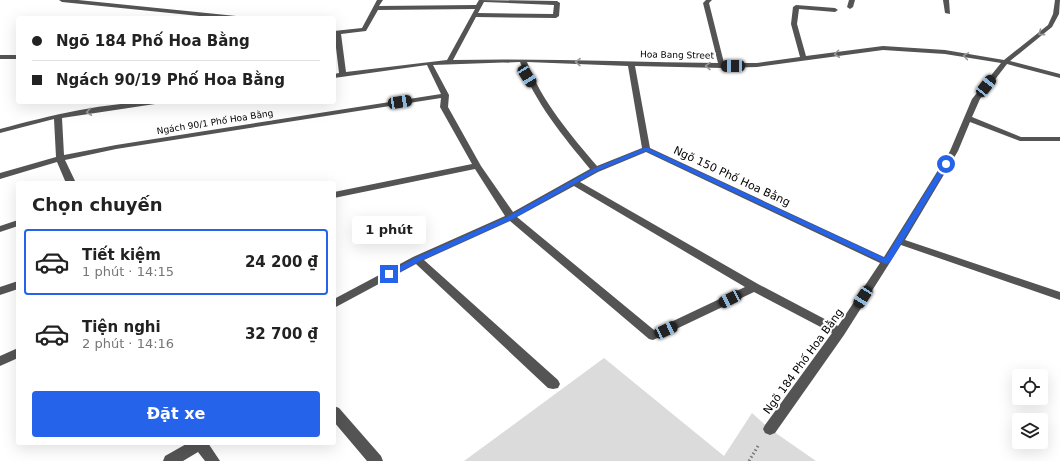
<!DOCTYPE html>
<html lang="vi">
<meta charset="utf-8">
<style>
body{margin:0;font-family:"DejaVu Sans",sans-serif;background:#f2f2f2;color:#222;height:100vh;display:flex;flex-direction:column;font-size:15px;white-space:nowrap}
*{box-sizing:border-box;margin:0}
p{font-size:13px;color:#767676}
.icon{flex:none;width:22px;height:22px;fill:none;stroke:currentColor;stroke-width:2;stroke-linecap:round;stroke-linejoin:round}
.map{position:relative;flex:1;overflow:hidden}
.sheet{position:absolute;left:16px;top:181px;width:320px;height:264px;display:flex;flex-direction:column;background:#fff;border-radius:4px;box-shadow:0 4px 16px #0002}
.sheet>*{flex:none}
.top-card{position:absolute;left:16px;top:16px;width:320px;height:88px;border-radius:4px;box-shadow:0 4px 16px #0002;display:grid;align-content:center;height:88px;padding:0 16px;background:#fff}
.tools{position:absolute;left:1012px;top:369px;display:grid;gap:8px}
.tools a{display:grid;place-items:center;width:36px;height:36px;border-radius:4px;background:#fff;box-shadow:0 4px 16px #0002;font-size:20px}
.end{position:absolute;width:18px;height:18px;margin:-9px;border:5px solid #2563eb;background:#fff;box-shadow:0 0 0 2px #fff}
.from{border-radius:50%}
.bubble{position:absolute;height:28px;border-radius:4px;background:#fff;box-shadow:0 4px 16px #0002;font-size:13px;font-weight:800;line-height:28px;text-align:center}
.car{position:absolute;width:12px;height:24px;margin:-12px -6px;border-radius:5px;box-shadow:0 0 3px 1px #0007;background:linear-gradient(#222 24%,#8ab4d8 0 40%,#222 0 76%,#8ab4d8 0 86%,#222 0)}
.top-card b{display:flex;align-items:center;gap:14px;height:38px;font-size:15px}
.top-card b+b{border-top:1px solid #e0e0e0}
.top-card i{width:10px;height:10px;background:#222}
ul{padding:0;list-style:none}
li{display:flex;align-items:center;gap:12px;height:66px;margin:0 8px 6px;padding:0 8px;border:2px solid transparent;border-radius:4px}
li div{flex:1}
li b{display:block;font-size:15px}
li em{font-style:normal;font-weight:800}
li.current{border-color:#2563eb}
li>.icon{width:36px;height:36px;stroke-width:1.5}
h2{padding:0 16px;font-size:18px;line-height:48px}
.cta{display:flex;gap:8px;margin-top:auto;padding:8px 16px}
.cta a{flex:1;height:46px;border-radius:4px;background:#2563eb;color:#fff;font-size:16px;font-weight:800;line-height:46px;text-align:center}
.map>svg:first-child{display:block}
.green{fill:#dbdbdb}
.lines{fill:none;stroke-linecap:round;stroke-linejoin:round}
.path{stroke:#767676;stroke-width:3;stroke-dasharray:1.5 2.5;stroke-linecap:butt}
.minor{fill:#545454;fill-rule:evenodd}
.oneway{stroke:#989898}
.route{fill:#2563eb}
.labels{text-anchor:middle;stroke-width:4;stroke-linejoin:round;paint-order:stroke}
.far-street-label{font-size:9px;fill:#000;stroke:#fff}
.street-label{font-size:11px;fill:#000;stroke:#fff}
</style>
<div class="map">
<svg width="1060" height="461" viewBox="0 0 1060 461">
<rect width="100%" height="100%" fill="#fff"/>
<!-- green -->
<path class="green" d="M604,358L724,456L752,413L770,429L816,461H464Z"/>
<g class="lines">
<!-- path -->
<path class="path" d="M749,461L758,446"/>
<!-- minor -->
<g class="minor">
<path d="M59,0H78L236,16L239,18H219L62,2Z"/>
<path d="M377,0H383L379,6L476,5L479,0L557,1L560,3L559,16L556,18L476,17L453,60C542,58 630,62 718,63L703,3L706,0H712L709,3L724,63H757L800,57L791,24L793,7L796,5L835,8L838,10L835,12L799,9L797,24L806,56L883,46L945,50L1004,60L1048,25L1053,14L1055,0H1060L1059,14L1052,27L1010,61L1060,74V78L1007,64L980,99L972,117L1021,137H1060V141H1020L970,122L958,151L905,240L1060,292V300L901,245L844,335L775,433L770,435L765,433L763,429L765,425L832,333L754,292L653,340L649,339L510,221L424,260L558,380L560,384L558,388L553,389L548,388L416,264L334,308V299L413,257L505,216L475,169L334,198V192L472,164L440,107L441,98L116,149L65,160L76,183H66L57,162L0,179V173L56,157L54,119L0,133V129C52,115 105,102 159,102L155,104L62,118L64,155L116,145L441,94L427,65L334,78V74L339,73L334,31L362,28ZM484,2L554,5L553,14L478,13ZM475,9L447,60L346,72L341,34L366,31L378,10ZM883,50L945,54L1001,63L972,99L950,151L884,257L650,148L635,66L722,68L757,67ZM520,62C535,103 563,136 590,169L513,212L481,166L448,107L449,95L433,65ZM527,62L628,66L642,148L597,166C570,134 542,102 527,62ZM646,152L880,263L838,326L758,284L580,182L598,172ZM574,186L745,287L654,330L517,217Z"/>
<path d="M849,0H855L853,7L850,9L847,7Z"/>
<path d="M943,0H949L950,14L945,13Z"/>
<rect x="0" y="55" width="18" height="4"/>
<path d="M18,220V226L0,232V226Z"/>
<path d="M18,281V289L0,295V287Z"/>
<path d="M18,348V358L0,366V356Z"/>
<path d="M334,406L339,408L381,456L383,461H367L334,422Z"/>
<path d="M188,443H208L220,461H205L198,452L183,461H163L165,456Z"/>
</g>
</g>
<!-- one-way arrows -->
<defs><path id="oneway-chevron" d="M-2-3.5L2.5 0L-2 3.5" fill="none" stroke-width="1.6" stroke-linecap="round" stroke-linejoin="round"/></defs>
<g class="oneway">
<use href="#oneway-chevron" transform="translate(1041 33) rotate(144)"/>
<use href="#oneway-chevron" transform="translate(837 54) rotate(173)"/>
<use href="#oneway-chevron" transform="translate(966 56) rotate(-171)"/>
<use href="#oneway-chevron" transform="translate(578 62) rotate(-178)"/>
<use href="#oneway-chevron" transform="translate(708 66) rotate(-179)"/>
<use href="#oneway-chevron" transform="translate(89 112) rotate(172)"/>
</g>
<!-- route -->
<path class="route" d="M644,148H648L885,258L943,164L946,162L949,164L890,262L886,264L646,151L597,171L513,219L420,261L392,276L386,274L415,258L509,216L593,169Z"/>
<g class="labels">
<!-- far-street labels -->
<g class="far-street-label">
<text transform="translate(677 55) rotate(1)" y="3">Hoa Bang Street</text>
<text transform="translate(215 122) rotate(-9)" y="3">Ngách 90/1 Phố Hoa Bằng</text>
</g>
<!-- street labels -->
<g class="street-label">
<text transform="translate(732 176) rotate(25)" y="4">Ngõ 150 Phố Hoa Bằng</text>
<text transform="translate(803 361) rotate(-54)" y="4">Ngõ 184 Phố Hoa Bằng</text>
</g>
</g>
</svg>
<div class="tools">
<a><svg class="icon" aria-label="locate" viewBox="0 0 24 24"><circle cx="12" cy="12" r="6"/><path d="M12 2v4M12 18v4M2 12h4M18 12h4"/></svg></a>
<a><svg class="icon" aria-label="layers" viewBox="0 0 24 24"><path d="M12 4l9 5-9 5-9-5zM3 14l9 5 9-5"/></svg></a>
</div>
<i class="end from" style="left:946px;top:164px"></i>
<i class="end" style="left:389px;top:274px"></i>
<div class="bubble" style="left:352px;top:216px;width:74px">1 phút</div>
<i class="car" style="left:733px;top:66px;rotate:269deg"></i>
<i class="car" style="left:527px;top:76px;rotate:147deg"></i>
<i class="car" style="left:986px;top:86px;rotate:38deg"></i>
<i class="car" style="left:400px;top:102px;rotate:81deg"></i>
<i class="car" style="left:863px;top:297px;rotate:213deg"></i>
<i class="car" style="left:730px;top:299px;rotate:243deg"></i>
<i class="car" style="left:666px;top:330px;rotate:65deg"></i>
<div class="top-card">
<b><i class="from"></i>Ngõ 184 Phố Hoa Bằng</b>
<b><i></i>Ngách 90/19 Phố Hoa Bằng</b>
</div>
<section class="sheet">
<h2>Chọn chuyến</h2>
<ul>
<li class="current"><svg class="icon" aria-label="car" viewBox="0 0 24 24"><path d="M5 17H2v-5l4-1 3-4h7l3 4 3 1v5h-3M9 17h6M6 11h13"/><circle cx="7" cy="17" r="2"/><circle cx="17" cy="17" r="2"/></svg><div><b>Tiết kiệm</b><p>1 phút · 14:15</p></div><em>24 200 ₫</em></li>
<li><svg class="icon" aria-label="car" viewBox="0 0 24 24"><path d="M5 17H2v-5l4-1 3-4h7l3 4 3 1v5h-3M9 17h6M6 11h13"/><circle cx="7" cy="17" r="2"/><circle cx="17" cy="17" r="2"/></svg><div><b>Tiện nghi</b><p>2 phút · 14:16</p></div><em>32 700 ₫</em></li>
</ul>
<div class="cta"><a>Đặt xe</a></div>
</section>
</div>
